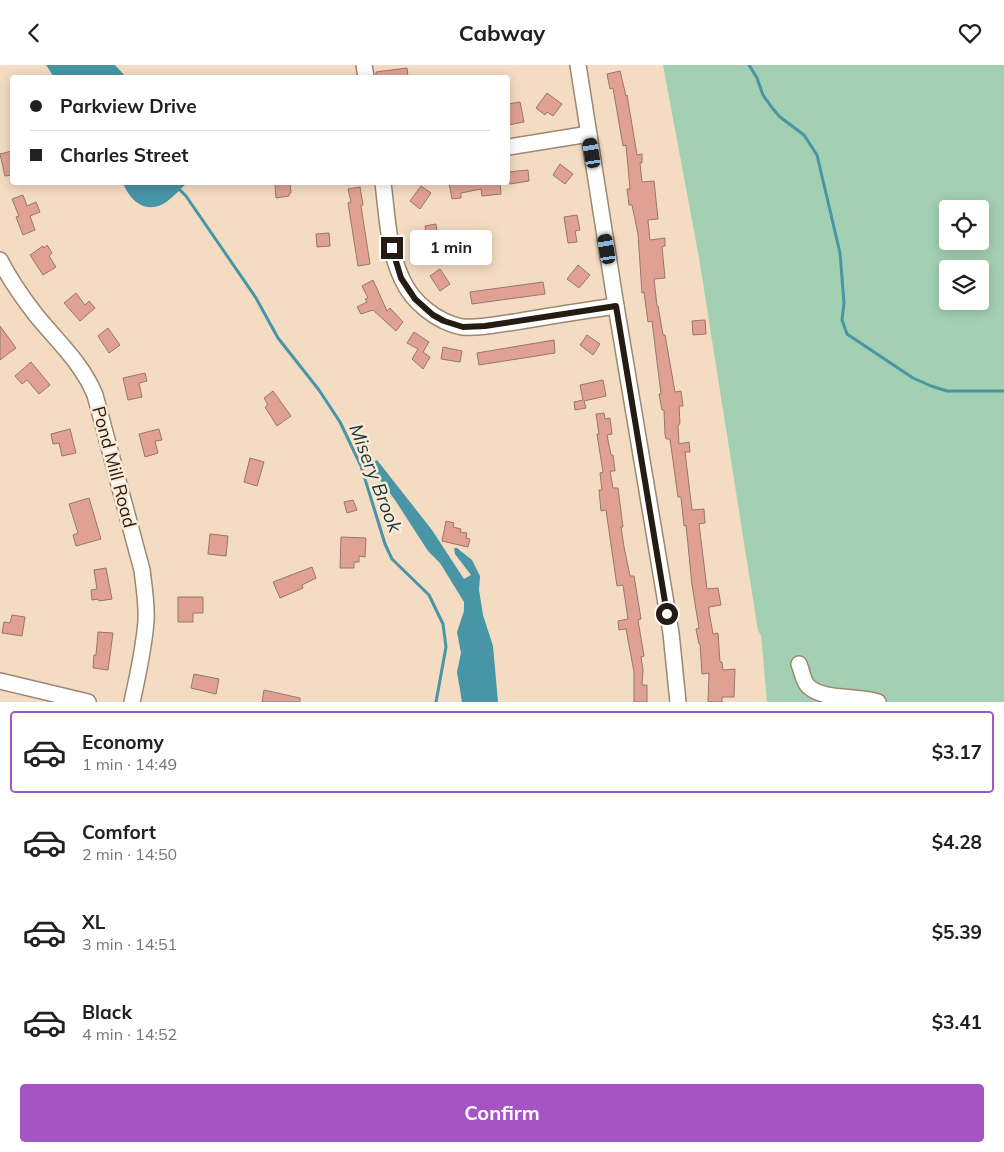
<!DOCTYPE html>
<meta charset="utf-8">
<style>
body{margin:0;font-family:Mulish,sans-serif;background:#f2f2f2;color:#202124;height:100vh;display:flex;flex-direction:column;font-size:19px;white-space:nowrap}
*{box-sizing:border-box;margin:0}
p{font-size:16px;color:#757577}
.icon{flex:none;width:28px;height:28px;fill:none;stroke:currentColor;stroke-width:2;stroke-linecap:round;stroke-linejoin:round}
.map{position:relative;height:637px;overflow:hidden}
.drawer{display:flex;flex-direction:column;background:#fff;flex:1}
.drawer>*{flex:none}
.guide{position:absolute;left:10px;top:10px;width:500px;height:110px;border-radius:5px;box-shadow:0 2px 12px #0003;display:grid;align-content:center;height:110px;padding:0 20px;background:#fff}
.buttons{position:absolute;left:939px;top:135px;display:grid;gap:10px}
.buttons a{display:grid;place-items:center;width:50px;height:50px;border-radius:5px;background:#fff;box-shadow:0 2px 12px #0003;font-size:25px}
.end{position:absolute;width:22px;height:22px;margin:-11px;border:6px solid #241c12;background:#fff;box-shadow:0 0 0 2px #fff}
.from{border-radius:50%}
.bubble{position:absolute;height:35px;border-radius:5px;background:#fff;box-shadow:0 2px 12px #0003;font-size:16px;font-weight:700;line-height:35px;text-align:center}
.car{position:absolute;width:15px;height:30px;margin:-15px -8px;border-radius:6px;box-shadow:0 0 4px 1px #0007;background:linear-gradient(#222 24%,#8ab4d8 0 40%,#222 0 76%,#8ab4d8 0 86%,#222 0)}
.guide b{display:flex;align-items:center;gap:18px;height:48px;font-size:19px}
.guide b+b{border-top:1px solid #e0e0e0}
.guide i{width:12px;height:12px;background:#202124}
ul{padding:9px 0 0;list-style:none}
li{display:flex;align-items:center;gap:15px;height:82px;margin:0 10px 8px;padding:0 10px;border:2px solid transparent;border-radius:5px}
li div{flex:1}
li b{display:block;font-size:19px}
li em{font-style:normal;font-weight:700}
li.active{border-color:#a454c5}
li>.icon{width:45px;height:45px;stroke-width:1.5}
.action{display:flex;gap:10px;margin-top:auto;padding:10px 20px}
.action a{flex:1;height:58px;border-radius:5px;background:#a454c5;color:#fff;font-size:20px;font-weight:700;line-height:58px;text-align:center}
header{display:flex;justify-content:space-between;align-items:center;height:65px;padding:0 20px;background:#fff;font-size:22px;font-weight:700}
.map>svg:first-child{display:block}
.green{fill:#a3d0b2;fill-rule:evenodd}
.water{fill:#4895a6}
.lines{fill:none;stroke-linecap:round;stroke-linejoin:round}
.stream{stroke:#4895a6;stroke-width:3}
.building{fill:#e0a192;stroke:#96766e}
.minor-casing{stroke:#9d8770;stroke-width:18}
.minor{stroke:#fff;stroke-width:15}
.route{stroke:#241c12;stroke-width:6}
.labels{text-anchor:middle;stroke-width:5;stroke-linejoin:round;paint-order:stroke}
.street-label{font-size:18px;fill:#241c12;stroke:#fdead5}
.water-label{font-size:19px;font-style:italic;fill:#12373f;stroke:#fdead5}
</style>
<header><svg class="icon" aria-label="back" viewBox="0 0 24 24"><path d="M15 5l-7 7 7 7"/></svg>Cabway<svg class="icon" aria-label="heart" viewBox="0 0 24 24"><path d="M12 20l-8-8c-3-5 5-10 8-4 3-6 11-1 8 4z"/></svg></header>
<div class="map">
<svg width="1004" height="637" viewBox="0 0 1004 637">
<rect width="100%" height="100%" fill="#f4dcc2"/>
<!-- green -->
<path class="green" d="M663,0H1004V637H767L761,570L758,566L699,193ZM948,144H980V176H948ZM948,204H980V236H948Z"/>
<!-- water -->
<g class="water">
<path d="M46,0H115L126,12H54Z"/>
<path d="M123,118H187C179,125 172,134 163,139C144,149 129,134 123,118Z"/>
<path d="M377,395L432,465L464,514L471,510L455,489L454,483H457L472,495L480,511L479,525L483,550L493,581L498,637H462L457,607L461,588L457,567L464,546V537L440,498L428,486L395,435L374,407L373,397Z"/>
</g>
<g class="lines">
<!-- stream -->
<g class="stream">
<path d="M749,0L757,13L763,30L773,44L780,52L804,70L817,90L840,188L844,238L842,255L847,269L913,313L931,321L947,326H1004"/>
<path d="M178,123L186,131L256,233L278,273L319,325L340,357L361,401L385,479L392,494L429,530L443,559L446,582L436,637"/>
<path d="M363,405L367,397H373"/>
</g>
</g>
<!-- building -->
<g class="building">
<path d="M407,3L408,12H376V7Z"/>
<path d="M620,6L626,31L627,30L637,90L642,89V98H640L642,117L654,116L658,154L648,155V156L650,175L665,173V181L662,182L665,213L654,214L657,241H658L663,270H665L675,327L681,326L683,341H679L680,358L678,361L679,379L689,377L690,387H685L692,445L704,444L705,458L699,459L707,524L718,523L721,540L709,542V547L713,569L718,568L720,597H722L723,605L735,604L734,632H722V637H708L709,608L702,609L700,579H699L696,564L699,563L692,520L686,460L684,461L681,432H678L670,374H666L665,369L664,345H662L659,329H661L652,256L648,257L644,227L642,228L638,169L632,140H629L627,124H630L626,80L623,81L613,23L610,24L607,9Z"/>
<path d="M547,28L562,39L553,51L547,47L545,50L536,43Z"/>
<path d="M520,37L524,57L508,60V39Z"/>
<path d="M12,86V110L5,111L0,89Z"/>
<path d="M560,99L573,109L565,119L553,110Z"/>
<path d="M528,105L529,116L510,119L508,107Z"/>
<path d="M279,118H290L291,128L289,129V131L276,133L275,119Z"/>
<path d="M449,118H500L501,129L482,131L481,124L461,128V133L452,134Z"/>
<path d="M421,121L431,128L420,144L410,136Z"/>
<path d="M360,122L363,140L361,141L370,199L358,201L348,138L351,137L348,124Z"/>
<path d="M23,130L27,141L36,137L40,147L30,151L35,165L23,170L16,152L19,151L12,134Z"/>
<path d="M577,150L580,165L575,166L577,177L568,178L564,152Z"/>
<path d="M436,159L438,174L429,175L431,188L418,190L416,171L426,169L425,161Z"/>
<path d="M329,168L330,181L317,182L316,169Z"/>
<path d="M47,180L52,188L49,191L56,202L43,210L30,190L43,181L44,183Z"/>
<path d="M578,200L590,210L579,223L567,214Z"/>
<path d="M440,204L450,219L440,226L430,211Z"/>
<path d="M373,215L387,246L390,243L403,257L396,266L373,245L361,249L357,242L367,237L365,234L368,233L362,221Z"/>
<path d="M543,217L545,229L472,239L470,227Z"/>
<path d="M76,228L85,240L89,236L95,243L80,256L64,238Z"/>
<path d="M705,255L706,269L693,270L692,256Z"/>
<path d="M0,261L16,283L0,295Z"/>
<path d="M108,263L120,280L109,288L98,271Z"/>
<path d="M414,267L429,277L423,287L430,292L423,304L412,294L418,284L407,278Z"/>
<path d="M587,270L600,279L593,290L580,280Z"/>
<path d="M554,275L555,288L479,300L477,288Z"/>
<path d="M443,282L462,286L460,297L441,294Z"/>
<path d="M31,297L50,320L39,329L27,315L22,319L15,311Z"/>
<path d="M145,308L147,316L139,318L142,332L128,335L123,313Z"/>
<path d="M603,315L606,331L584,336L586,343L575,345L574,337L583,335L580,320Z"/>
<path d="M273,326L291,351L277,361L265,342L268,340L264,333Z"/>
<path d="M604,348L605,354L610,353L612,369L607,370L611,390H613L615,406H610L613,423H618L623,462H621L624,482L630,511H634L641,554L638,555L644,591L641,592L643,605L642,620H647V637H634V607L626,564L619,565L618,556L628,554L623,520L617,521L606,445L601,446L599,425H602L600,408L603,407L597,369H599L596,349Z"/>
<path d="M70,364L76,388L62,391L59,378L53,379L51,369Z"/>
<path d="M159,364L162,375L155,376L158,388L145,392L139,369Z"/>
<path d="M250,393L264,397L257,421L244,417Z"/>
<path d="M89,433L101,474L76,481L73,470L78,468L69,439Z"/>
<path d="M353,435L357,445L347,448L344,437Z"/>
<path d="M446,456L454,458L453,462L461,464L460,467L467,468L466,473L470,474L468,482L442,476Z"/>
<path d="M210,469L228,471L226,491L208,489Z"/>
<path d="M341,472L366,473L365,492L359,491V497H354V503H340Z"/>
<path d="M312,502L316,513L302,520L303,523L280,533L273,517Z"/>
<path d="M106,503L112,534L99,536L98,534L92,535L91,525L97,524L94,505Z"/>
<path d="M178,532H203V548H193V557H178Z"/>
<path d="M12,550L25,552L22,571L2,568L4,557L10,558Z"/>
<path d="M98,567L113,568L108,605L93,603L94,590H96Z"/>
<path d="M194,609L219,614L216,629L191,623Z"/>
<path d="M264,625L300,633V637H262Z"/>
</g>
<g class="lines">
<!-- minor casing -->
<g class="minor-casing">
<g id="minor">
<path d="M364,0L366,12"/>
<path d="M578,0L616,241L671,568L678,637"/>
<path d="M508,82L589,69"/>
<path d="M383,118C387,149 388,185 402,214C412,237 437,257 462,262C479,264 498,259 515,257C549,251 582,246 616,241"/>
<path d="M0,195C10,215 22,232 36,250C57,276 82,298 95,330L142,505C144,522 147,539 146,556C144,583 138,610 132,637"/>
<path d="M799,599C802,606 803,616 808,621C823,636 858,630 878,637"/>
<path d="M0,616L88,637"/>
</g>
</g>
<!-- minor -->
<use href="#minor" class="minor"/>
</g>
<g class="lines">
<!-- route -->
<path class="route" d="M392,183L401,213L415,234L433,250L444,256L463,262L485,261L616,241L667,549"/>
</g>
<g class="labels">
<!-- street labels -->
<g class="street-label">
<text transform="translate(114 402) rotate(75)" y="6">Pond Mill Road</text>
</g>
<!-- water labels -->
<g class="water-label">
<text transform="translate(376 413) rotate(69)" y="7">Misery Brook</text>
</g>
</g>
</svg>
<div class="buttons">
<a><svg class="icon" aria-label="locate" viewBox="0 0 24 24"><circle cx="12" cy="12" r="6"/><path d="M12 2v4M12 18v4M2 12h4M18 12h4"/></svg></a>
<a><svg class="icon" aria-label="layers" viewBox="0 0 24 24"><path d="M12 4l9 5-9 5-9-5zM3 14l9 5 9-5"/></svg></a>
</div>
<i class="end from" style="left:667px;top:549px"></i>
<i class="end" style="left:392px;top:183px"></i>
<div class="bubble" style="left:410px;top:165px;width:82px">1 min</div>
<i class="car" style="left:592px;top:88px;rotate:351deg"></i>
<i class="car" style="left:607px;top:184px;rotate:351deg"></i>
<div class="guide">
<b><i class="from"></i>Parkview Drive</b>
<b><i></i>Charles Street</b>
</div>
</div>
<section class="drawer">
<ul>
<li class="active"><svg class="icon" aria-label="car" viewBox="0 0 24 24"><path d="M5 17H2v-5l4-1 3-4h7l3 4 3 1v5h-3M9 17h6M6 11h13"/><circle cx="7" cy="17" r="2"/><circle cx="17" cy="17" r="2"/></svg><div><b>Economy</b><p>1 min · 14:49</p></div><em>$3.17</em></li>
<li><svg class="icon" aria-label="car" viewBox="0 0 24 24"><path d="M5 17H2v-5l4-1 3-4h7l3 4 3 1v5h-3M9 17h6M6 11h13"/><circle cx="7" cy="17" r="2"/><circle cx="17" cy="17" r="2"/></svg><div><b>Comfort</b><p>2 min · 14:50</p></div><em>$4.28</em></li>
<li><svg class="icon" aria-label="car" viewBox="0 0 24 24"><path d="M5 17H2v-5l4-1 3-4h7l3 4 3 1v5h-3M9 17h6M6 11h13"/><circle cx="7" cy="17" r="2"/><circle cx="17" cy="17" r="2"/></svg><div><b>XL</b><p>3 min · 14:51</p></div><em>$5.39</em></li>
<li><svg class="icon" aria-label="car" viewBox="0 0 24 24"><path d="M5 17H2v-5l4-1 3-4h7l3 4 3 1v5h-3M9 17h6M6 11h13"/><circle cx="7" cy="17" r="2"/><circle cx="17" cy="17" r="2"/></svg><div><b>Black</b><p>4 min · 14:52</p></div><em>$3.41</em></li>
</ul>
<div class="action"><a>Confirm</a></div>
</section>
